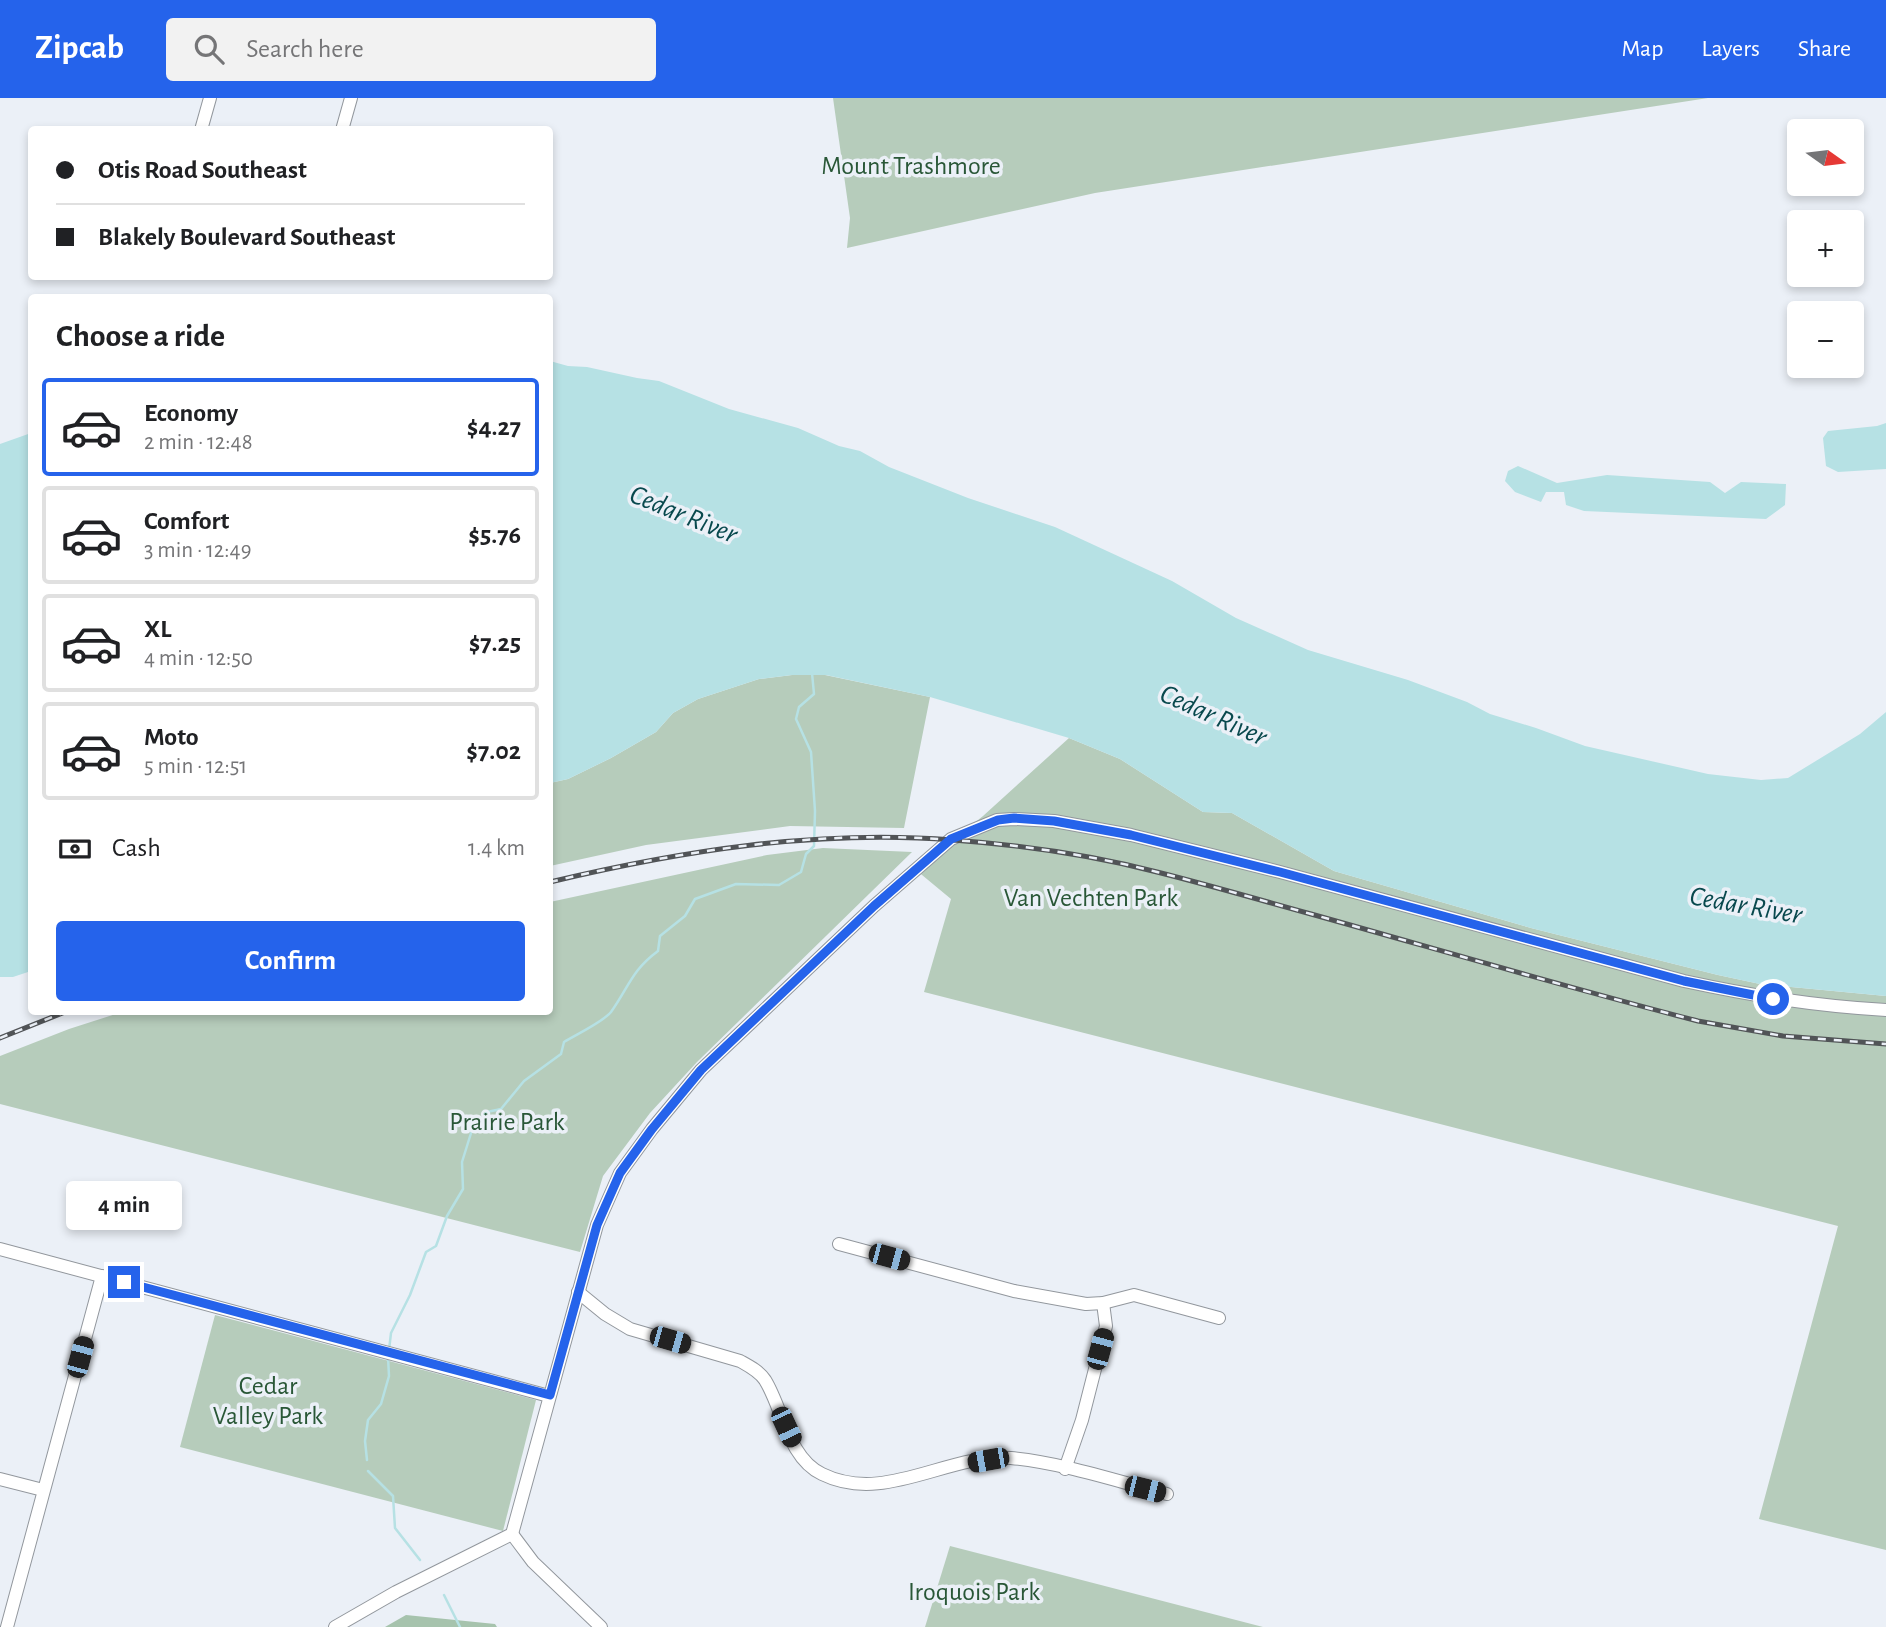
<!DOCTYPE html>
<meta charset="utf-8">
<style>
body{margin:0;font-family:"Alegreya Sans",sans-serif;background:#f2f2f2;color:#202124;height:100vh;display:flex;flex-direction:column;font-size:26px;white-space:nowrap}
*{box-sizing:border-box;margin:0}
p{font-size:23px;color:#757577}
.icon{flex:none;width:38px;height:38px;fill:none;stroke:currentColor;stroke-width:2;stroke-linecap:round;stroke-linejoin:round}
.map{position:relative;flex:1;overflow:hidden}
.side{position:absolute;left:28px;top:196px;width:525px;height:721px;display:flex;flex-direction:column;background:#fff;border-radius:7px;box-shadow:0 4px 10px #0003}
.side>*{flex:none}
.guide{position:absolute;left:28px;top:28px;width:525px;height:154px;border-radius:7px;box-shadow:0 4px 10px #0003;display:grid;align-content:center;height:154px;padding:0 28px;background:#fff}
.needle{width:46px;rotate:104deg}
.tools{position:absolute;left:1787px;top:21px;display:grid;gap:14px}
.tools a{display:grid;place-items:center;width:77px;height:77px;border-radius:7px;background:#fff;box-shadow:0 4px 10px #0003;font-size:35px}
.end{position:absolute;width:32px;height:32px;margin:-16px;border:9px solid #2563eb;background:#fff;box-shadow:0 0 0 4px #fff}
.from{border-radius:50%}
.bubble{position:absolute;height:49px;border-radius:7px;background:#fff;box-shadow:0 4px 10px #0003;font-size:23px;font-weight:700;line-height:49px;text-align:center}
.car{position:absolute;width:21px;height:42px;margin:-21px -10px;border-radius:9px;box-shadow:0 0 5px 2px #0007;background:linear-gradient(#222 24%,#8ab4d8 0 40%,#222 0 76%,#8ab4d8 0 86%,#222 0)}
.guide b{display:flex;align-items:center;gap:24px;height:66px;font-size:26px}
.guide b+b{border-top:2px solid #e0e0e0}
.guide i{width:18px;height:18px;background:#202124}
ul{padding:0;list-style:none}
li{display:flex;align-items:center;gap:21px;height:98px;margin:0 14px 10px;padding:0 14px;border:4px solid #e0e0e0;border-radius:7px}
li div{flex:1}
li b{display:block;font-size:26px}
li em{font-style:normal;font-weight:700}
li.selected{border-color:#2563eb}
li>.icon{width:63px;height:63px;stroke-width:1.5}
h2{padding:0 28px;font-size:32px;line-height:84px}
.pay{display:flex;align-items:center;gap:18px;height:77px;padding:0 28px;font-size:26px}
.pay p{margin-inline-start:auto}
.button{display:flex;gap:14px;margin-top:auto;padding:14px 28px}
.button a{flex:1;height:80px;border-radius:7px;background:#2563eb;color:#fff;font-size:28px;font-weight:700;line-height:80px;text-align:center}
header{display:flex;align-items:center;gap:42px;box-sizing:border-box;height:98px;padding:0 35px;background:#2563eb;color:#fff}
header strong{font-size:33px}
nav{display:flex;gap:38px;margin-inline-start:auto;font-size:24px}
.search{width:490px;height:63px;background:#f2f2f2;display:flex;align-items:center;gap:18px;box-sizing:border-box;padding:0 24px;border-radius:7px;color:#757577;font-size:26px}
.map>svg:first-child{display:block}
.green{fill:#b6ccbb}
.forest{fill:#a6c3ad}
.water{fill:#b6e1e4}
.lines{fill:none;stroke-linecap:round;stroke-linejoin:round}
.stream{stroke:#b6e1e4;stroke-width:2.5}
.minor-casing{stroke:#92979d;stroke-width:14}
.minor{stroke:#fff;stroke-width:12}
.rail-casing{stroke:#515457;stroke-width:5}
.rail{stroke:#ebf0f7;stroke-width:2.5;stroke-dasharray:8;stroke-linecap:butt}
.route{stroke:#2563eb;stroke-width:9}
.labels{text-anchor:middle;stroke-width:7;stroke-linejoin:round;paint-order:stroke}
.park-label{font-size:26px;fill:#295737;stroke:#ebf0f7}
.water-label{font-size:28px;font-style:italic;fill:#09494e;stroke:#ebf0f7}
</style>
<header>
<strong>Zipcab</strong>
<div class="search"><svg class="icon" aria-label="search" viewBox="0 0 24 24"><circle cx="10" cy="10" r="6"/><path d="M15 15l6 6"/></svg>Search here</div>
<nav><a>Map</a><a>Layers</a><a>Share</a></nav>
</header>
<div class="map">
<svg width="1886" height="1529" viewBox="0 0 1886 1529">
<rect width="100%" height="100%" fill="#ebf0f7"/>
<!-- green -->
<g class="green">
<path d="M833,0H1708L1095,95L847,150L850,120Z"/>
<path d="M792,577H825L930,599L904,730L790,728L646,747L550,768V685L568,681L611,660L656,634L673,615L698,601L759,581Z"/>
<path d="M1069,640L1120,661L1203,714L1232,715L1334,773L1531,830L1718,877L1760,886L1886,898V1452L1759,1421L1838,1128L924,894L951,801L916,772L983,718Z"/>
<path d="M823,750L912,754L697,964L650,1015L603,1078L580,1154L0,1006V958L69,931L122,914H550V804L767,757Z"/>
<path d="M215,1217L536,1302L503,1433L180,1349Z"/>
<path d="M950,1448L1263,1529H925Z"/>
</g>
<!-- forest -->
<path class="forest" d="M406,1517L495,1526L497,1529H385Z"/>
<!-- water -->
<g class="water">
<path d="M550,263L568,268L587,269L637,280L659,283L729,311L798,330L839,348L860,353L889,369L968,400L1055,429L1172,483L1236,520L1308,552L1408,582L1467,604L1490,616L1536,630L1585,648L1708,676L1761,682L1788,680L1860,636L1886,614V898L1760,886L1718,877L1531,830L1334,773L1232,715L1203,714L1120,661L1069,640L930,599L826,577H792L759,581L698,601L673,615L656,634L611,660L568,681L550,685Z"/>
<path d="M1886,325V371L1838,374L1826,368L1823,340L1828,333L1877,328Z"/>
<path d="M31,335V873L13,879H0V346Z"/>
<path d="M1518,368L1557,385L1607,377L1710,384L1725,395L1741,384L1786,386L1785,407L1766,421L1584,413L1566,407L1564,394H1546L1541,404L1515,394L1505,383L1508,373Z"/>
</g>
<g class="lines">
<!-- stream -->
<g class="stream">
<path d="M389,1252L391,1235L410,1197L426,1154L436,1148L447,1118L463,1091L462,1064L472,1032L487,1014L501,1011L524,983L561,956L564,944C577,936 603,924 611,914C629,889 631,873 658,853L660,838L685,818L695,801L736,786L779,787L801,774L806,756L814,748L815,713L811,654L796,621L799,609L814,596L812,575"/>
<path d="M367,1362L365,1343L368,1322L381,1306L389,1278L388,1259"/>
<path d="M368,1373L393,1398L395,1430L420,1462"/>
<path d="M444,1497L460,1529"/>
</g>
<!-- minor casing -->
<g class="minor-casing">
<g id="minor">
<path d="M201,32L210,0"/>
<path d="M342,32L351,0"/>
<path d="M839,1146L1014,1193L1086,1206L1103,1205L1134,1197L1219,1220"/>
<path d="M0,1151L549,1298"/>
<path d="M578,1194L605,1216L630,1231L740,1263C749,1268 759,1273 765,1282C783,1311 788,1360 822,1376C885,1407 947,1355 1011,1360C1063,1365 1116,1383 1167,1396"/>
<path d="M1065,1371L1082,1322L1106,1228L1103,1205"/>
<path d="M0,1381L43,1392"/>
<path d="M512,1436L533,1464L601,1529"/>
<path d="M7,1529L102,1178"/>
<path d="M335,1529L396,1494L512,1436L597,1127L620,1075L652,1031L701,972L874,808L951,741L997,722L1014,721L1054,723L1131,737L1280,774L1684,883C1754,898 1815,908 1886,912"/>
</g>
</g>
<!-- minor -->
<use href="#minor" class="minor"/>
<!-- rail casing -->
<g class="rail-casing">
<g id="rail">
<path d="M550,784C680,753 818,731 953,742C1021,747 1091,757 1157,774C1209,787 1260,802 1311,816C1440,852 1569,890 1698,923L1783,938L1886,946"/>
<path d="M0,940L65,914"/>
</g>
</g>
<!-- rail -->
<use href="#rail" class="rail"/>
</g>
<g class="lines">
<!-- route -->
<path class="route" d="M124,1184L550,1297L597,1127L620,1075L652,1031L701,972L874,808L951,741L998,722L1014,720L1054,723L1131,737L1280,774L1684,883L1773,901"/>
</g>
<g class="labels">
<!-- park labels -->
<g class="park-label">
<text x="911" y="76">Mount Trashmore</text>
<text x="1091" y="808">Van Vechten Park</text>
<text x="507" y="1032">Prairie Park</text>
<text x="268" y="1296">Cedar<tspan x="268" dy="30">Valley Park</tspan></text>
<text x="974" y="1502">Iroquois Park</text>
</g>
<!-- water labels -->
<g class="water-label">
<text transform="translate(684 415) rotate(22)" y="10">Cedar River</text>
<text transform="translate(1214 616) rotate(24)" y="10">Cedar River</text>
<text transform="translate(1746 806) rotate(10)" y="10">Cedar River</text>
</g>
</g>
</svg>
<div class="tools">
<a><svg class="needle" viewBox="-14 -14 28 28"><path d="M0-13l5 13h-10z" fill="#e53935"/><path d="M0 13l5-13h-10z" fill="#757577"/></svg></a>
<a>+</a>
<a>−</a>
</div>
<i class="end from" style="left:1773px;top:901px"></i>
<i class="end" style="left:124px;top:1184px"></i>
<div class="bubble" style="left:66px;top:1083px;width:116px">4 min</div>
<i class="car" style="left:889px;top:1159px;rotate:105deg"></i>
<i class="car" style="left:670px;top:1242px;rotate:106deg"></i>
<i class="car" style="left:1100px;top:1251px;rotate:15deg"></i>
<i class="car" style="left:80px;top:1259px;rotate:15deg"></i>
<i class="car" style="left:786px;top:1329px;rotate:155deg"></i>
<i class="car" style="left:988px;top:1362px;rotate:260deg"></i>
<i class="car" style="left:1145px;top:1391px;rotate:104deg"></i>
<div class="guide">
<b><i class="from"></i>Otis Road Southeast</b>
<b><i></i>Blakely Boulevard Southeast</b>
</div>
<section class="side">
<h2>Choose a ride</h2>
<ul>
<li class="selected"><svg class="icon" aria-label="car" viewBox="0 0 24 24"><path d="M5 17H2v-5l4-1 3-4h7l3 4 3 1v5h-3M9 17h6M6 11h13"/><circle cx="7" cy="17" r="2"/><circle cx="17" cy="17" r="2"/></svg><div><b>Economy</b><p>2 min · 12:48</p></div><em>$4.27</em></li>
<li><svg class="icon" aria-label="car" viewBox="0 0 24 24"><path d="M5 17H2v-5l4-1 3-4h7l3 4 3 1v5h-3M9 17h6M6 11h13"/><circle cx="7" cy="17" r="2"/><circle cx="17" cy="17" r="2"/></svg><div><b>Comfort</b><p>3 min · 12:49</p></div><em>$5.76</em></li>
<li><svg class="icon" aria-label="car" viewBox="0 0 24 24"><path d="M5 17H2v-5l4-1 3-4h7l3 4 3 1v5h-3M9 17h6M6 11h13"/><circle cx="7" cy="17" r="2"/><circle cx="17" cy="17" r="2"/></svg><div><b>XL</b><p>4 min · 12:50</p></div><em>$7.25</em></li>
<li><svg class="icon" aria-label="car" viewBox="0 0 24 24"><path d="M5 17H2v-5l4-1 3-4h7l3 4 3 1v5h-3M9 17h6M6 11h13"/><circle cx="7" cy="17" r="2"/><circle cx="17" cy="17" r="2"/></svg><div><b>Moto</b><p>5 min · 12:51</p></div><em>$7.02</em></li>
</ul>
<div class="pay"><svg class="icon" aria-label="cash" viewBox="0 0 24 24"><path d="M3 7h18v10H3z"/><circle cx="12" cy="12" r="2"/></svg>Cash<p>1.4 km</p></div>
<div class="button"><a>Confirm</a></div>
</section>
</div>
